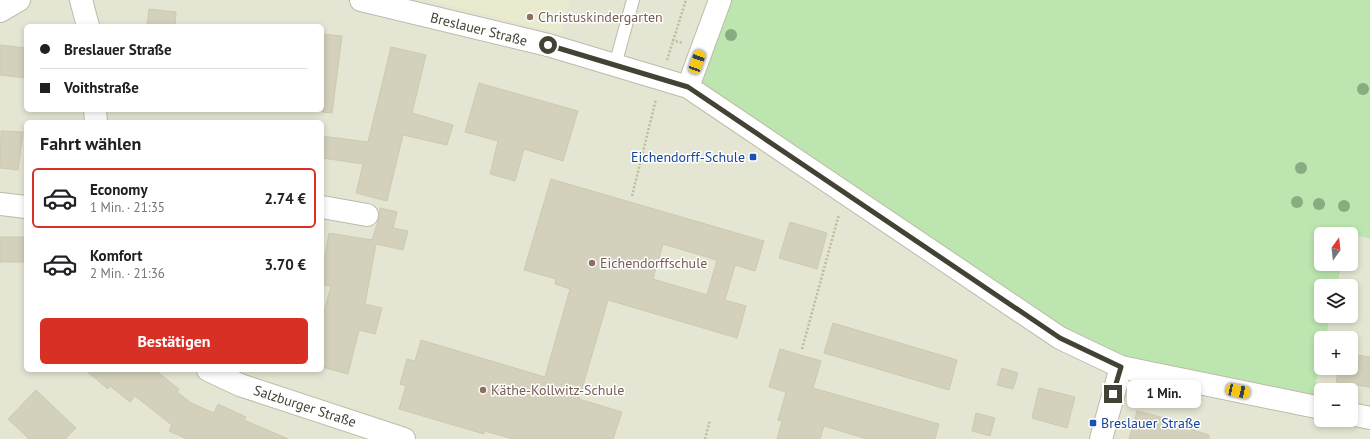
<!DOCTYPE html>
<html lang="de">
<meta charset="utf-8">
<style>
body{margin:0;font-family:"PT Sans",sans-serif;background:#f2f2f2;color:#202124;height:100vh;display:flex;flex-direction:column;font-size:15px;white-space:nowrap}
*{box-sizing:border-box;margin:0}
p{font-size:13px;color:#757577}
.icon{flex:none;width:22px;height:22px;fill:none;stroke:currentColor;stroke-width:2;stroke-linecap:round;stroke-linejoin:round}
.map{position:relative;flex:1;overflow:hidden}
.details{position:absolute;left:24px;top:120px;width:300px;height:252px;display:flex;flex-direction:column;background:#fff;border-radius:6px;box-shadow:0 2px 6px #0003}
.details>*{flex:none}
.guide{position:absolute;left:24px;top:24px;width:300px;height:88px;border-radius:6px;box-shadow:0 2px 6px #0003;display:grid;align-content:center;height:88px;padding:0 16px;background:#fff}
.needle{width:26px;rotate:15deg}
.tools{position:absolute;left:1314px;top:227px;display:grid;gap:8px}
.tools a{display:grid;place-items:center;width:44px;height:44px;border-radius:6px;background:#fff;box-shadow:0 2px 6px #0003;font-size:20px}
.end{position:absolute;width:18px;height:18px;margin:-9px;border:5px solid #444235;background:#fff;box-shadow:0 0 0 2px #fff}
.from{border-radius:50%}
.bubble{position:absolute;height:28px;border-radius:6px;background:#fff;box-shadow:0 2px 6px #0003;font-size:13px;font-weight:700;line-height:28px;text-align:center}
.car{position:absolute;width:12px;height:24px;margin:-12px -6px;border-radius:5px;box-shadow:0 0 3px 1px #0007;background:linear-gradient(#f5c518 24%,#345 0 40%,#f5c518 0 76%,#345 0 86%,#f5c518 0)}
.guide b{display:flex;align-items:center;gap:14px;height:38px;font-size:15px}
.guide b+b{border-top:1px solid #e0e0e0}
.guide i{width:10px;height:10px;background:#202124}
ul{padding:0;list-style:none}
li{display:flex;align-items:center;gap:12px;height:60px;margin:0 8px 6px;padding:0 8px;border:2px solid transparent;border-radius:6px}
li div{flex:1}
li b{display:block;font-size:15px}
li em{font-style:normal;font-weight:700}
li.current{border-color:#d93025}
li>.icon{width:36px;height:36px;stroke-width:1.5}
h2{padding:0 16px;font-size:18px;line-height:48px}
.cta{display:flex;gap:8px;margin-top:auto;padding:8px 16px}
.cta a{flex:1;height:46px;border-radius:6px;background:#d93025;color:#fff;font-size:16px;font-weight:700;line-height:46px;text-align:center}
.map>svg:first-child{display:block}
.residential{fill:#e5e5d3;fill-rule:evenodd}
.education{fill:#eaeacf}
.green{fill:#bce5af}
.building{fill:#d3d0bb;stroke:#cdcaae;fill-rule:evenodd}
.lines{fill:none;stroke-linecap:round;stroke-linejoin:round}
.lane-casing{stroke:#bdbca8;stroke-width:14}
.street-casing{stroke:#bdbca8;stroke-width:24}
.path{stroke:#bebc9a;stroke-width:2.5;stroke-dasharray:2 2;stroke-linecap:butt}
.lane{stroke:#fff;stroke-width:12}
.street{stroke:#fff;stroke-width:22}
.tree{fill:#87ac7f}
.route{stroke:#444235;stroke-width:5}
.education-dot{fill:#8d6e63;stroke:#fff;stroke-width:1.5}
.transit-dot{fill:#1a4fb4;stroke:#fff;stroke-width:1.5}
.labels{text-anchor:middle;stroke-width:3;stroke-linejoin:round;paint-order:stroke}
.education-label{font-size:14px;fill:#785e54;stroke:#fff;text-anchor:start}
.street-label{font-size:14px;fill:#444235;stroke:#fff}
.transit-label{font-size:14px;fill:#164399;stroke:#fff;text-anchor:end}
</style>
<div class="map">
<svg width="1370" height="439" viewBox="0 0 1370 439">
<rect width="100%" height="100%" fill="#f2f2e5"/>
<!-- residential -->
<path class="residential" d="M0,0H720L1311,406L1321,360V368H1351V338H1326L1330,316H1351V286H1337L1342,264H1351V234L1348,233L1370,239V439H0ZM26,26H322V110H26ZM26,122H322V370H26ZM1321,390H1351V420H1321Z"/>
<!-- education -->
<path class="education" d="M429,0H570L561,34Z"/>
<!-- green -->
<path class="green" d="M720,0H1370V239L1349,233L1321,234V264H1342L1337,286H1321V316H1330L1326,338H1321V360L1311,406L1121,367L688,87Z"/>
<!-- building -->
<g class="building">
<path d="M149,9L176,12L175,26H147Z"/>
<path d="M322,34L342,36L332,113L322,112Z"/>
<path d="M0,45L26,48V78L0,75Z"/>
<path d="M391,47L426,55L412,113L453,125L447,145L403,135L387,201L356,193L363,164L322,158V136L368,142Z"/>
<path d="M479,83L578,111L563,161L524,149L515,181L490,174L498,141L465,132Z"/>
<path d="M1,131L23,132L18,170L0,168Z"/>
<path d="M551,179L764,241L755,271L735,265L725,300L746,306L737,338L608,300L579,399L622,412L613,439H513L485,431L484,434L399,409L406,386L400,384L407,359L415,361L421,340L545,377L570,289L555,284L556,279L524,270ZM663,244L717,260L707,295L653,279Z"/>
<path d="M380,208L397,212L393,228L408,231L403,250L376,244L365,304L382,308L375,334L359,330L348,374L322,367V319L331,286L322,285V271L329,233L372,240L379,218Z"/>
<path d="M790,222L827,233L817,269L779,258Z"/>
<rect x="0" y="237" width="26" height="25"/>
<path d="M833,323L957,360L949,390L824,353Z"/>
<path d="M780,349L821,361L813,388L939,424L935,439H867L824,426L820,439H777L782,421L778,420L786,392L769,387Z"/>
<path d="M1351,354L1370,357V387L1336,382L1339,368H1351Z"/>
<path d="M1002,368L1018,373L1013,389L997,385Z"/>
<path d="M85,370H155L179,389L177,392L191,403L214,413L218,404L246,417L244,420L288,439H187L169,431L172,425L135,396L130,402L110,386L108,389Z"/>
<path d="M1039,388L1075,397L1067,428L1032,418Z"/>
<path d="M36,390L76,428L65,439H29L8,419Z"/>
<path d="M1137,411L1181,422L1180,426L1209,435V439H1129Z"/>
<path d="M976,413L995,418L990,436L972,431Z"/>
</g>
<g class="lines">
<!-- lane casing -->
<g class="lane-casing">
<path id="lane" d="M615,65L633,0"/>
</g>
<!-- street casing -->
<g class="street-casing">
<g id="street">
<path d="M81,0L88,26"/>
<path d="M361,0L548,45L688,87L1060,338L1121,367L1321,408"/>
<path d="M0,11L19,0"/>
<path d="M688,87L720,0"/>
<path d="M95,110L96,122"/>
<path d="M0,204L26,207"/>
<path d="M322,207L367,215"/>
<path d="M208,370L240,385L404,439"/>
<path d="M1351,414L1370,418"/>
<path d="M1101,439L1121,367"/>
</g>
</g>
<!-- path -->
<g class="path">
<path d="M672,40L682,43"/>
<path d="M667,60L686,0"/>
<path d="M632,196L656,99"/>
<path d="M802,349L839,214"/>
<path d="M705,439L710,420"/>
</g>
<!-- lane -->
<use href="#lane" class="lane"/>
<!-- street -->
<use href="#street" class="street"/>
</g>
<!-- trees -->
<g class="tree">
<circle cx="731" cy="35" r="6"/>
<circle cx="1363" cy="89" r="6"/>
<circle cx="1301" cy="168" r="6"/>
<circle cx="1297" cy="202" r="6"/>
<circle cx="1319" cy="204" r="6"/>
<circle cx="1344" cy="206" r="6"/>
</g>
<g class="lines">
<!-- route -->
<path class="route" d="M548,45L688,87L1060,338L1121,367L1113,394"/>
</g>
<!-- markers -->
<g class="education-dot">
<circle cx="530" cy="17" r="4"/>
<circle cx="592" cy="263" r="4"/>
<circle cx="483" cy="390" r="4"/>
</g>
<g class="transit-dot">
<rect x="749" y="153" width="8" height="8" rx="2"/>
<rect x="1089" y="419" width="8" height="8" rx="2"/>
</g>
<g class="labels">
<!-- education labels -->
<g class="education-label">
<text x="538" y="22">Christuskindergarten</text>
<text x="600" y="268">Eichendorffschule</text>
<text x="491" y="395">Käthe-Kollwitz-Schule</text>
</g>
<!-- street labels -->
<g class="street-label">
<text transform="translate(479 29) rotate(14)" y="5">Breslauer Straße</text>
<text transform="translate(305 406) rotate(18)" y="5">Salzburger Straße</text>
</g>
<!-- transit labels -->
<g class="transit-label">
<text x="745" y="162">Eichendorff-Schule</text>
<text x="1101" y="428" text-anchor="start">Breslauer Straße</text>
</g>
</g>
</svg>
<div class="tools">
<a><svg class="needle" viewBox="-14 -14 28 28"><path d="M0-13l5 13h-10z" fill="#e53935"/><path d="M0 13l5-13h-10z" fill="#757577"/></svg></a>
<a><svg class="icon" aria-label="layers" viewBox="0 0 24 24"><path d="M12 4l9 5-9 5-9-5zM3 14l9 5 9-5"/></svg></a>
<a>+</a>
<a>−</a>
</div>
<i class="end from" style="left:548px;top:45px"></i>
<i class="end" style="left:1113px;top:394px"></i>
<div class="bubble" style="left:1127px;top:380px;width:74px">1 Min.</div>
<i class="car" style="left:697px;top:62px;rotate:20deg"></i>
<i class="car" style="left:1238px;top:391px;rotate:102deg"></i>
<div class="guide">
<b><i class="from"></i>Breslauer Straße</b>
<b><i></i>Voithstraße</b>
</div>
<section class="details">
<h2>Fahrt wählen</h2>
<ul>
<li class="current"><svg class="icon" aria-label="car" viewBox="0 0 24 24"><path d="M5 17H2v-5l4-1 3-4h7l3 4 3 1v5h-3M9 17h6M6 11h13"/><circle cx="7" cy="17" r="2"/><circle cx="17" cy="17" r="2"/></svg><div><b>Economy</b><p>1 Min. · 21:35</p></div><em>2.74 €</em></li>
<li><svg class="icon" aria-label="car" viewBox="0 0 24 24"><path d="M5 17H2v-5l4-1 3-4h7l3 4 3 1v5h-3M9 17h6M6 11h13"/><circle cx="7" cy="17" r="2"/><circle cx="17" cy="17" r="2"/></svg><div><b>Komfort</b><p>2 Min. · 21:36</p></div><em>3.70 €</em></li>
</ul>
<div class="cta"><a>Bestätigen</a></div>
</section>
</div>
